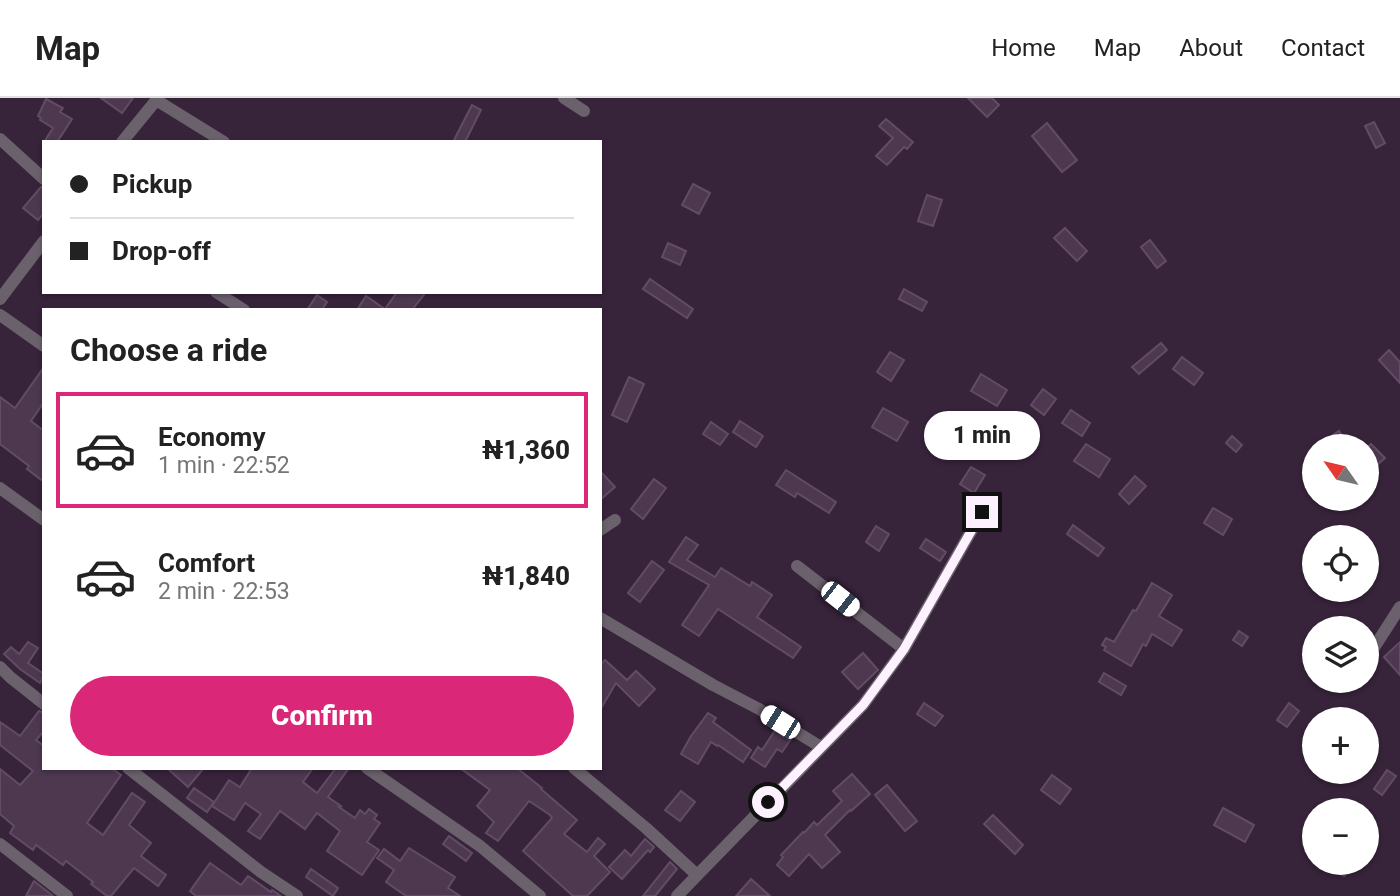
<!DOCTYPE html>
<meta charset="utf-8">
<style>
body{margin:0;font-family:Roboto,sans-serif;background:#f6f6f6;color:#222;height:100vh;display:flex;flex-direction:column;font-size:26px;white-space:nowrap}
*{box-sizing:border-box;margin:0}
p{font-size:23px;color:#767676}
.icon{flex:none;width:38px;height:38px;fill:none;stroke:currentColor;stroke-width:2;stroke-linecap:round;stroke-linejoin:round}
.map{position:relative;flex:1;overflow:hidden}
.drawer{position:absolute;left:42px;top:210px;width:560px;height:462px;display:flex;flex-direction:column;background:#fff;border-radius:0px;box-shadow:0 2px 5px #0004}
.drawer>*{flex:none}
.top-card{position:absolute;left:42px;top:42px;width:560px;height:154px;border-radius:0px;box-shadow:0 2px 5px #0004;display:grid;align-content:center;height:154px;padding:0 28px;background:#fff}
.needle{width:46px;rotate:304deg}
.controls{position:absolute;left:1302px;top:336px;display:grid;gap:14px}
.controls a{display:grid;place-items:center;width:77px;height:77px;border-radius:50%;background:#fff;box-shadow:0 2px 5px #0004;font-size:35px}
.end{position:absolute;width:32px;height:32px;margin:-16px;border:9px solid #fdf0ff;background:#111;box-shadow:0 0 0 4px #111}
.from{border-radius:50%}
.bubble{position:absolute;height:49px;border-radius:24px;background:#fff;box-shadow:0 2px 5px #0004;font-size:23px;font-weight:800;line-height:49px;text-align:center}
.car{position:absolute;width:21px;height:42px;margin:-21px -10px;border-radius:9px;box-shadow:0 0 5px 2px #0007;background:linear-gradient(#fff 24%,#345 0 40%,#fff 0 76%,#345 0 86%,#fff 0)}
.top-card b{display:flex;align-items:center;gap:24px;height:66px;font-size:26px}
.top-card b+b{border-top:2px solid #e0e0e0}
.top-card i{width:18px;height:18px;background:#222}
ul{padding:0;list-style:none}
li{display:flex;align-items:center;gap:21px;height:116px;margin:0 14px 10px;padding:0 14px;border:4px solid transparent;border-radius:0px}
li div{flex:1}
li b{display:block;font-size:26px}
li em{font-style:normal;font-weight:800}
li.current{border-color:#db2777}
li>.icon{width:63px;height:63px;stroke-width:1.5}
h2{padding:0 28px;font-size:32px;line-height:84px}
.button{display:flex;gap:14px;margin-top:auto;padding:14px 28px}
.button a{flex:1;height:80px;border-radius:42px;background:#db2777;color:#fff;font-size:28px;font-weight:800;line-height:80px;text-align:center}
header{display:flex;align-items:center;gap:42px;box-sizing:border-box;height:98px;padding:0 35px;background:#fff;border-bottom:2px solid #e0e0e0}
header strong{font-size:33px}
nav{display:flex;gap:38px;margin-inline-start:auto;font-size:24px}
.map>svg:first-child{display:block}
.building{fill:#4d3850;stroke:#624c65;stroke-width:2}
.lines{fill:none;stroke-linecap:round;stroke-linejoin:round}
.minor{stroke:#6b616c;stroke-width:12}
.route{stroke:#fdf0ff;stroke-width:9}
</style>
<header>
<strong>Map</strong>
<nav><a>Home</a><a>Map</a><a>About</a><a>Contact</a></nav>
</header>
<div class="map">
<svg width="1400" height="798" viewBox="0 0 1400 798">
<rect width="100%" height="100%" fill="#37233a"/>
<!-- building -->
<g class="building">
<path d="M101,0H133L122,15Z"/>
<path d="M968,0H992L999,7L987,19Z"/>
<path d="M46,1L63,10L60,14L72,21L57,44H44L53,30L40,22L41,20L38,18Z"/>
<path d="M472,7L481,12L465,44H453Z"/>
<path d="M886,21L913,44L907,51L904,49L887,67L876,58L893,40L879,28Z"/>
<path d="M1374,24L1385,45L1376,50L1365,28Z"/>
<path d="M1047,25L1077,62L1062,74L1032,38Z"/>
<path d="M693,86L710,95L699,116L682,107Z"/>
<path d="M41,89L44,90V115L38,122L23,110Z"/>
<path d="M927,97L942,102L933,128L918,123Z"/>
<path d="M1065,130L1087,153L1077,163L1054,140Z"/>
<path d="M1150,142L1166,163L1157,170L1141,149Z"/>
<path d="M668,145L686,153L680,167L662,159Z"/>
<path d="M650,181L693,211L687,220L643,191Z"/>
<path d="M904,191L927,204L922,213L899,201Z"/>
<path d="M397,194H426L412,212H357L366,198L385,211Z"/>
<path d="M317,197L327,204L322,212H307Z"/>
<path d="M1161,245L1167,252L1139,276L1132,269Z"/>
<path d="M1389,252L1400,264V285L1379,262Z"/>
<path d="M890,254L904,262L891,283L877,274Z"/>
<path d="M1182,259L1203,275L1194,287L1173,271Z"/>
<path d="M44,269V304L31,323L44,333V384L27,371L29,368L0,346V299L15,310Z"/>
<path d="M981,276L1007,292L997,308L971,293Z"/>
<path d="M629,279L644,286L627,324L612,317Z"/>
<path d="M1043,291L1056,301L1044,317L1031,307Z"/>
<path d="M883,310L908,324L897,343L872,329Z"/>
<path d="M1071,312L1090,325L1082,338L1062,325Z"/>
<path d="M740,323L763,338L756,349L733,334Z"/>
<path d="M711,324L728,336L720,347L703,336Z"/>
<path d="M1339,333L1349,348H1318Z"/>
<path d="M1232,338L1242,347L1236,354L1226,345Z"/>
<path d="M1086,346L1110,361L1099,379L1074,363Z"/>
<path d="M1371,346L1385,360L1376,368L1367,358V350Z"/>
<path d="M971,369L985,377L974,395L960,386Z"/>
<path d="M786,372L836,404L829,415L797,395L795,399L776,387Z"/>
<path d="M600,373L615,389L600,402Z"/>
<path d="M1135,378L1146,388L1129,406L1119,396Z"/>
<path d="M654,381L666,390L643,421L631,411Z"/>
<path d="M1326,401H1349L1340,412Z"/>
<path d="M1213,410L1232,421L1223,437L1204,425Z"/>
<path d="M1073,427L1104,450L1098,458L1067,436Z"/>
<path d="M876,428L889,436L879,453L866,444Z"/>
<path d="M686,439L698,447L687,462L715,479L721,470L750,488L752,484L772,497L757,519L801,549L793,560L718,511L699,538L682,527L709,487L669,464Z"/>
<path d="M926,441L946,454L940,463L920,450Z"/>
<path d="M652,463L664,472L640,504L628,495Z"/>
<path d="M1152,485L1172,497L1159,518L1182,532L1172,548L1152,536L1146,548L1143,546L1131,568L1104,552L1106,549L1102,547L1106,540L1114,544L1133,512L1136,513Z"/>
<path d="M1239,533L1248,539L1242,548L1233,542Z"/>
<path d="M28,544L38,550L28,565L44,576L40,585L20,571L4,556L11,549L19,556Z"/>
<path d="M1400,544V577L1384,559Z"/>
<path d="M863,555L878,572L858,591L842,574Z"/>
<path d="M605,562L627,582L636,573L655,591L639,608L616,585L600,612V567Z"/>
<path d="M1104,575L1126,588L1121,597L1099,584Z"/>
<path d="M924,605L943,618L935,628L917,616Z"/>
<path d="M1289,605L1299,613L1287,629L1277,622Z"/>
<path d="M39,613L44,615V633L36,642L44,648V670H111L121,677L87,725L103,737L132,695L145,704L129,727L151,745L141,758L166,777L158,788L134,770L111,798H107L91,786L93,784L66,763L63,767L36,747L33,752L10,735L14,728L0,716V671L20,687L33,673L0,647V624L20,638Z"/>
<path d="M708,615L716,620L713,624L751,652L743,664L718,647L717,648L711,644L698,666L681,656L691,638Z"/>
<path d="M776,631L791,641L782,654L777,651L765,669L751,660L758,649L762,652Z"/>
<path d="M167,670H204L188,689Z"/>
<path d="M252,670H313L303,684L317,695L336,670H349L328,699L341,708L339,709L355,720L360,712L365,716L369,711L377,717L374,721L380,725L367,744L379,752L362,777L327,753L340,733L317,715L305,731L280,713L260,741L248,733L261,716L245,705L234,722L212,708L229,682L240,689Z"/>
<path d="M460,670H517L542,690L541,691L577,722L564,736L587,754L598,740L605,746L594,758L610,774L587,798H573L523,753L552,720L550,717L529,703L498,743L486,735L494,724L477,708L490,692Z"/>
<path d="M1387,672L1396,678L1382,697L1374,691Z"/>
<path d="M852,676L870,696L851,713L850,712L825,737L840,754L822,770L809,756L789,778L777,767L783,759L781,757L803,734L804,735L814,724L817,727L842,703L833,693Z"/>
<path d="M1052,677L1071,691L1060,706L1041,692Z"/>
<path d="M887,687L917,723L905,733L875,697Z"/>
<path d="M194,690L214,704L207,714L187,700Z"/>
<path d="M681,693L695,704L680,723L665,712Z"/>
<path d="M1223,710L1254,727L1245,744L1214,727Z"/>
<path d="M993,717L1023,747L1015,756L984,726Z"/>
<path d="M449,738L472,755L466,763L443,746Z"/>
<path d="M645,741L654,749L650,754L648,752L622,781L609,769L625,752L631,758Z"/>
<path d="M409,750L455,779L448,790L460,798H406L386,784L394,772L377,760L384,751L400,763Z"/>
<path d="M670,764L677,771L655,798H643Z"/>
<path d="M210,765L241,787L248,778L271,794L272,792L281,798H196L190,793Z"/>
<path d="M1326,765H1354L1344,778Z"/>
<path d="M311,771L338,790L333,798L306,779Z"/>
<path d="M751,781L770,798H736Z"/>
<path d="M34,783L53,798H26Z"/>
</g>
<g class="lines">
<!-- minor -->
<g class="minor">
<path d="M564,0L584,13"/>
<path d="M156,2L224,44"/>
<path d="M0,41L44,81"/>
<path d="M122,44L158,0"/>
<path d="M216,194L244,212"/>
<path d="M0,201L44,143"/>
<path d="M0,217L44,248"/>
<path d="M0,390L44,422"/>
<path d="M600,432L615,422"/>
<path d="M797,468L904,551"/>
<path d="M600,520L713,587L759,611L821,649"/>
<path d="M1368,559L1400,509"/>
<path d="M0,569L10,579L44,606"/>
<path d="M128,670L261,774L297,798"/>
<path d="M367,670L480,748L540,798"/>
<path d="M574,670L646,730L697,777"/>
<path d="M0,746L67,798"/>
<path d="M677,798L863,607L904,551L982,414"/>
</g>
</g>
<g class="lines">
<!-- route -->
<path class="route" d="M768,704L863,607L904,551L982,414"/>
</g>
</svg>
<div class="controls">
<a><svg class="needle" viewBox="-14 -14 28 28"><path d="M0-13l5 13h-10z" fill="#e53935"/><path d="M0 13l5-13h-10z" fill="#767676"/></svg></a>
<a><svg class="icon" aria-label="locate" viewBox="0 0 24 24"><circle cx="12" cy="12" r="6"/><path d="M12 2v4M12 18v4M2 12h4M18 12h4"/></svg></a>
<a><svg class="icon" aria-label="layers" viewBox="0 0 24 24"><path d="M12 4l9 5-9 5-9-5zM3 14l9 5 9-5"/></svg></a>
<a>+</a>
<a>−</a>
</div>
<i class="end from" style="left:768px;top:704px"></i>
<i class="end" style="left:982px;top:414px"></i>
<div class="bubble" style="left:924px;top:313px;width:116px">1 min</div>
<i class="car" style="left:840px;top:501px;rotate:128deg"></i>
<i class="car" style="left:780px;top:624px;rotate:302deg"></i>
<div class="top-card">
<b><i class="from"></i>Pickup</b>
<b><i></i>Drop-off</b>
</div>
<section class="drawer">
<h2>Choose a ride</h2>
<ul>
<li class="current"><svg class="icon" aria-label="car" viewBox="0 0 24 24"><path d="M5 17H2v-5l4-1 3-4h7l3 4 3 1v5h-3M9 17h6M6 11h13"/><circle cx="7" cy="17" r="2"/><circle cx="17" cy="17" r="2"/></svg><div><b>Economy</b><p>1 min · 22:52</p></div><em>₦1,360</em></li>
<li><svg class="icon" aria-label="car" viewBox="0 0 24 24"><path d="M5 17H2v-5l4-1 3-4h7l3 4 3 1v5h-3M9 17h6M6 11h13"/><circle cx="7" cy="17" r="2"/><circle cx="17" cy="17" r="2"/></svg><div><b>Comfort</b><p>2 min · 22:53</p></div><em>₦1,840</em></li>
</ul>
<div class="button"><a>Confirm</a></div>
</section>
</div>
